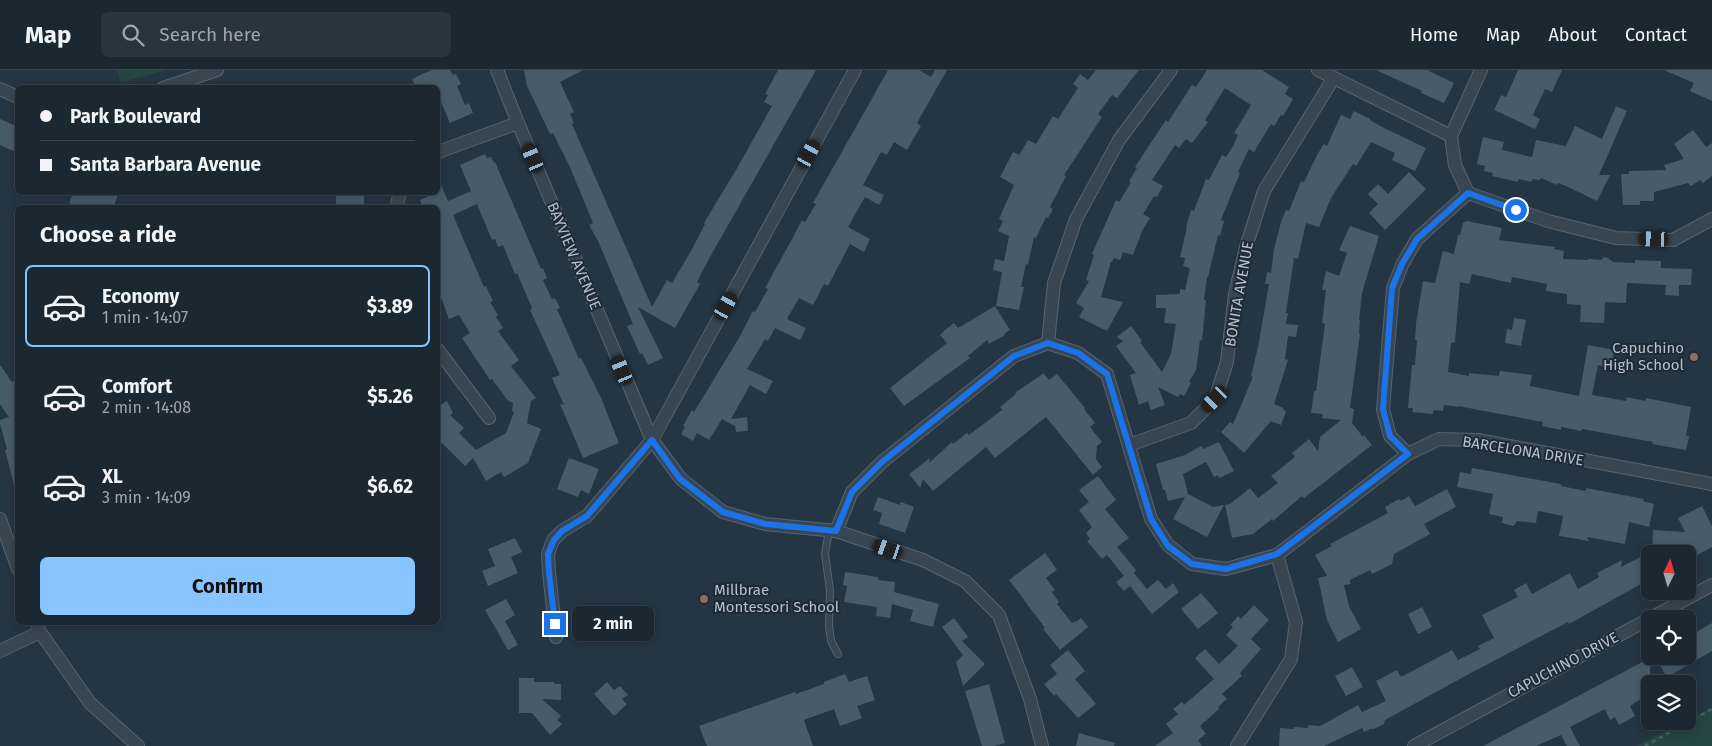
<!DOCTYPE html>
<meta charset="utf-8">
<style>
body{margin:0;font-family:"Fira Sans",sans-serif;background:#28343e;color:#f1f3f6;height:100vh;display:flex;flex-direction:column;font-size:19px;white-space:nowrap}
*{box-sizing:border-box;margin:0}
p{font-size:16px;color:#a0a6ac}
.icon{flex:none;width:28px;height:28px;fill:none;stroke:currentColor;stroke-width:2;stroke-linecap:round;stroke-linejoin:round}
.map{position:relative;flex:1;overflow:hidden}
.details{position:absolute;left:15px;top:135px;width:425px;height:420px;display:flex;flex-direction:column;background:#1b2832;border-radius:8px;box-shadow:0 2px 8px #0003,0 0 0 1px #39444d}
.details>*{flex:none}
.banner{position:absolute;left:15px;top:15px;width:425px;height:110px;border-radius:8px;box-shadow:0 2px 8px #0003,0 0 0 1px #39444d;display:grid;align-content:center;height:110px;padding:0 25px;background:#1b2832}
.needle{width:32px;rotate:5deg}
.fabs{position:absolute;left:1641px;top:475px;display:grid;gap:10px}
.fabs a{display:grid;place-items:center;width:55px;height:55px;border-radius:8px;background:#1b2832;box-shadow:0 2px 8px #0003,0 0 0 1px #39444d;font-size:25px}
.end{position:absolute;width:22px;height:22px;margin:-11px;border:6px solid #1a73e8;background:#fff;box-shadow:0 0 0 2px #fff}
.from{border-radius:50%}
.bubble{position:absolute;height:35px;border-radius:8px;background:#1b2832;box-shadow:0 2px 8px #0003,0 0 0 1px #39444d;font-size:16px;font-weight:700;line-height:35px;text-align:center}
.car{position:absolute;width:15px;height:30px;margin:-15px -8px;border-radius:6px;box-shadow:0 0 4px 1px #0007;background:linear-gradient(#222 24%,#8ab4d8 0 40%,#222 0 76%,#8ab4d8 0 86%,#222 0)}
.banner b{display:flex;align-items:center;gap:18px;height:48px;font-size:19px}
.banner b+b{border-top:1px solid #39444d}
.banner i{width:12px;height:12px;background:#f1f3f6}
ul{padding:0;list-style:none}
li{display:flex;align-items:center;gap:15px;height:82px;margin:0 10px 8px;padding:0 15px;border:2px solid transparent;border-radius:8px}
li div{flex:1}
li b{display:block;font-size:19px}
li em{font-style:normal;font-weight:700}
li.on{border-color:#88c5ff}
li>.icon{width:45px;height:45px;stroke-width:1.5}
h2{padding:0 25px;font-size:22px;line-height:60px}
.primary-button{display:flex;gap:10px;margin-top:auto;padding:10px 25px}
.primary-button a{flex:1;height:58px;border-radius:8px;background:#88c5ff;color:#111;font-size:20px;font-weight:700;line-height:58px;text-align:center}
header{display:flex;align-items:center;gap:30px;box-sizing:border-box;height:70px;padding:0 25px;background:#1b2832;border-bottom:1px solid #39444d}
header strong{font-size:24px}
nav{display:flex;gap:28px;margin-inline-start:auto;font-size:18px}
.search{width:350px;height:45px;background:#28343e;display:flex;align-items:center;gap:12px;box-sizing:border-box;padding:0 18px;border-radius:8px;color:#a0a6ac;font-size:19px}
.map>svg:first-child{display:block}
.green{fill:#264443}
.building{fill:#485b69}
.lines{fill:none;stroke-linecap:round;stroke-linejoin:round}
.lane-casing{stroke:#56646f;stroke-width:8}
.street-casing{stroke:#56646f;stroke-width:14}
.path{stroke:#466161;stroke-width:2.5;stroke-dasharray:4 4;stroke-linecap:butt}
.lane{stroke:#384652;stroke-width:6}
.street{stroke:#384652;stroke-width:12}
.route{stroke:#1a73e8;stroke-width:6}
.education-dot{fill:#8d6e63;stroke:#1d2b37;stroke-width:2}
.labels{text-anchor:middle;stroke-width:4;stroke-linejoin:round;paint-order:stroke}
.street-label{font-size:15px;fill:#b5c1cc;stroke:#1d2b37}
.poi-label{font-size:15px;fill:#b5c1cc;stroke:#1d2b37;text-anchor:end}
</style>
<header>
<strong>Map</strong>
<div class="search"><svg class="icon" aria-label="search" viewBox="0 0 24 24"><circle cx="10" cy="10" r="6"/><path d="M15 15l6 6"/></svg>Search here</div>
<nav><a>Home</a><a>Map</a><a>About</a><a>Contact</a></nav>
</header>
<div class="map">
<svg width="1712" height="676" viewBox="0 0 1712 676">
<rect width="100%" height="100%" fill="#243543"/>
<!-- green -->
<g class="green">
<path d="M117,0H166L121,13Z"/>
<path d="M1712,637V676H1636L1684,651H1688V650Z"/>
</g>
<!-- building -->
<g class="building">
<path d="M431,0H450L453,5L456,4L461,14L457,16L465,35L469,33L473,43L450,53L438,25V18H416L412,9Z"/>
<path d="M524,0H583L560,12L574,42L570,44L574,53L572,54L652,237L667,210L672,213L691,181L705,154L704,153L736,100L772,36L764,32L768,25L765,24L778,0H816L705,196L697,212L700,214L675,258L638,237L663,288L648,295L642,283L640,284L627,256L633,254L598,171L589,155L593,153L569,95L553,63L550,64L527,16Z"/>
<path d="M888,0H919L931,7L935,0H947L917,53L921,56L907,80L894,72L887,85L881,82L863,115L884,125L879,135L865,127L848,157L870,169L864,182L850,174L828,216L824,214L813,235L799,228L787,249L806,258L800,270L775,258L768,271L765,269L747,299L773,311L766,324L750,315L731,349L747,347L748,361L736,362L735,356L722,349L709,370L697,363L693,371L681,364L685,357L683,356L692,340L694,342L739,268L753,241L755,242L768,219L765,218L791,171L802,150L805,152L816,134L813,133Z"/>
<path d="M1096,0H1139L1117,28L1112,25L1098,44L1102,47L1064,105L1066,106L1050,137L1053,139L1048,148L1046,147L1036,168L1034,167L1028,195L1026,194L1021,217H1024L1019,240L996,236L1002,202L993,200L995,189L1004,191L1009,166L998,161L1003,151L999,149L1014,115L1000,107L1013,82L1019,85L1028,70L1036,74L1053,46L1058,49L1078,18L1073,14L1080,4L1088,10Z"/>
<path d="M1207,0H1262L1289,17L1285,24L1293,29L1283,46L1281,45L1274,56L1271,54L1254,82L1249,79L1238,102L1240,103L1221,150L1224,151L1220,166L1218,165L1208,207H1207L1204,230H1206L1202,271L1200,270L1196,300L1189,312L1191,313L1184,326L1180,324L1178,327L1158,317L1165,335L1151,340L1148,331L1139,335L1130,305L1136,303L1116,276L1123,271L1117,267L1131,256L1142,271L1140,272L1162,302L1171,284L1176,254L1164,253L1166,238H1156V225L1180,224V219L1185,220L1190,198L1183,196L1185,188L1180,187L1187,157H1186L1191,140L1194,141L1206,109L1209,110L1222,85L1226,87L1233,76L1238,65L1234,63L1251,35L1225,18L1205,50L1208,52L1192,73L1186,69L1179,78L1175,75L1152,110L1163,116L1157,127L1154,126L1143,144L1150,148L1143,159L1133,185L1123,182L1120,190L1114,188L1112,192H1111L1101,227L1123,232L1107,261L1079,247L1084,238L1076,233L1089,211L1086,210L1094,185L1092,184L1116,130L1119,132L1131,112L1129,111L1137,98L1135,97L1162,56L1166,50L1168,52L1192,15L1196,17Z"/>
<path d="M1376,0H1427L1454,13L1444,33L1421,23L1422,21Z"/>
<path d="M1518,0H1562L1552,22L1545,19L1533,45L1540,49L1535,59L1494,40L1501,25L1506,27Z"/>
<path d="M1664,0H1712V31L1690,21L1694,13Z"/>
<path d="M1616,36L1627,41L1599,105H1610L1597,131L1566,116L1558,113L1557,115L1541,108L1540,110L1532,109V112L1519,109L1518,112L1492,106L1493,103L1484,101L1485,96L1477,94L1483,67L1504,72L1502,80L1532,87L1536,70L1566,76L1575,56L1602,69Z"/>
<path d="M1354,41L1370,49V50L1380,56L1426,78L1415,101L1392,90L1395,83L1371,72L1356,96L1353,94L1331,128L1319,157L1306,153L1298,189L1294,188L1286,243H1288L1286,254L1298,255L1296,267L1288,266L1285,289L1288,290L1274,334L1283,338L1286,342L1281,355L1271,351L1244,383L1221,362L1230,352L1233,354L1253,307L1251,306L1258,277L1269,214H1265L1267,202L1271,203L1274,179L1281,152L1286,140L1289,141L1301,111L1304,112L1317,85L1324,74L1327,76L1341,45L1350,49Z"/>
<path d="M0,49L18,57V83L0,75Z"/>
<path d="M1693,60L1706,77L1712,73V106L1703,113L1700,110L1691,116L1688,113L1654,122V131H1640V135H1623L1621,104H1629V101L1666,100L1664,95L1684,89L1674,74Z"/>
<path d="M485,84L487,88L491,87L494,93L495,92L541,199L543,198L547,208L543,210L552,229L555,228L560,238L557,239L579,289L581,288L601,328L619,373L583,388L560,334L564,335L552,308L560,305L530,240L532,238L517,203L515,204L503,175L498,177L495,169L492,170L477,134L453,145L484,217L486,216L493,231L490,232L498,245L496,247L503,258L498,261L519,290L511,296L536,328L531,331L527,353L541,359L528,393L504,407L501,402L486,411L473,388L465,396L438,369V332L440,335L447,331L453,343L450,345L464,358L459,363L476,380L506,363L514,342L512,341L513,333L508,331L492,309L490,310L462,268L470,263L459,245L449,249L438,220V138H423L420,130L438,122V108L448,131L471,121L460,95Z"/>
<path d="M1409,102L1426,119L1385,160L1369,143L1378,134L1368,124L1378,114L1388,124Z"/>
<path d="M74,122H119L113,138H80L69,133Z"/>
<rect x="336" y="124" width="28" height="14"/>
<path d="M1467,151L1502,158L1499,170L1555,177L1554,179L1564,181L1563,189L1588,190V189L1601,190L1604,187L1608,188L1613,192L1635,193V190L1661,191V198L1692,199L1691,215H1679V226L1665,225L1666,215L1627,213L1626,233L1605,232L1604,253L1580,252L1581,235L1567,234V224L1546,221L1547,214L1512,207L1511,213L1472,204L1469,214L1460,212L1455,272L1451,273L1448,302L1469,306V303L1499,306L1500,301L1532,305L1530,316L1579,326L1588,275L1614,280L1611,298L1598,295L1592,325L1626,331L1627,327L1646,331V328L1691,337L1686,366H1689L1686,380L1652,374L1653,372L1582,359L1581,361L1561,357V360L1542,356L1543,352L1458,336V337L1444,335L1443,341L1434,340L1433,344L1412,342L1413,338H1408L1412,295H1415L1417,270H1415L1416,253L1423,211L1435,213L1443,181L1454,184L1458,165H1460L1463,153Z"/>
<path d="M1350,156L1379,166L1362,223L1359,250H1360L1359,264H1360L1350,338L1354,339L1352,353L1363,367L1364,365L1372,375L1304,428L1302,426L1273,451L1272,449L1253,464L1232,468L1225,435L1230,434L1250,418L1258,428L1278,413L1271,406L1295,387L1292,383L1309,369L1318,381L1320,367L1341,350L1322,348L1323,344L1311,343L1314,321H1316L1325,254L1322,253L1326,220H1322L1326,201L1339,206L1347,183L1339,180Z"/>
<path d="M995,236L1010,260L1004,264L1005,265L989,274L987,270L968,286L970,288L904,336L890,318L947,273L940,265L945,260L954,253L958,258Z"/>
<path d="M1514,248L1526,250L1521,276L1505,273L1507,259L1512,260Z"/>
<path d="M0,295L12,312L18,308V414L14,415L5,380L7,379L0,354V350L9,347L0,334Z"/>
<path d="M1044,303L1049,310L1057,304L1085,338L1084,339L1095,353L1090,357L1102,372L1097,376L1096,389L1102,397L1093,405L1046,347L995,388L986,377L933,421L923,409L920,418L909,404L930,388L929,393L952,372L953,374L967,363L969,365L1002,340L1000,337L1016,324L1015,323Z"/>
<path d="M1219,372L1234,401L1219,408L1218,405L1214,407L1206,392L1183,404L1188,424L1213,437L1224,435L1207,467L1173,449L1185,427L1168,431L1165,420H1163L1156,394L1185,385L1201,376L1203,379Z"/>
<path d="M569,388L599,399L589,424L581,420L578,427L557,419Z"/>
<path d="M1472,398L1561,414V416L1586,421V418L1644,429L1643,431L1654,434L1649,457L1629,452L1625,474L1587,467L1589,471L1559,466L1563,446L1538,441L1536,453L1517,451L1514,456L1502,453L1503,447L1489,444L1493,424L1457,417L1460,402L1471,404Z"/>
<path d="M1098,406L1116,430L1105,439L1129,468L1117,477L1136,500L1134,503L1147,519L1158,510L1166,519L1173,513L1179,522L1152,544L1130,516L1124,521L1116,512L1124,506L1107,485L1102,489L1087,471L1090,469L1086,463L1092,457L1079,440L1089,432L1079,420Z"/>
<path d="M1447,419L1456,437L1424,454L1430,464L1394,484L1392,494L1372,504L1370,500L1350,510V514L1344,515L1349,536L1361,559L1338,572L1327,550L1318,508L1327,506L1315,485L1332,476L1330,474L1388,443L1385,437L1397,430L1399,429L1401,431L1409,426L1415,436Z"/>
<path d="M878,427L900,435L901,432L914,437L905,463L879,454L882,443L873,440Z"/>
<path d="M1702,436L1712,456V477L1688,490V484H1652L1653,460L1685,462L1678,448Z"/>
<path d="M515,468L522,482L511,487L518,503L488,516L482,501L495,496L488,479Z"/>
<path d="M1650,482V509L1569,554L1568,552L1469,604L1385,650L1384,654L1374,659H1371L1364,662L1362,658L1324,676H1279L1280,658L1294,659V657L1308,658V655L1320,656L1358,635L1362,642L1386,631L1376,611L1397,600L1401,607L1452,580L1458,590L1480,579L1478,576L1494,568L1482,545L1518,527L1514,520L1526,513L1532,524L1570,503L1578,519L1599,507L1597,503L1622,490L1621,497Z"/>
<path d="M1045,483L1057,500L1046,508L1055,520L1052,522L1059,532L1057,534L1072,553L1075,551L1076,552L1081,548L1088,557L1060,580L1043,559L1045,558L1009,510Z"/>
<path d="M845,502L878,507V510L895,512L894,522L939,534L933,557L910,551L913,540L892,534L890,548L876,546L877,537L844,532L847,516L843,515Z"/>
<path d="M1201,523L1218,543L1198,559L1181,539Z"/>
<path d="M506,529L515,545L505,551L518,575L508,580L485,540Z"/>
<path d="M1254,535L1269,550L1251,569L1261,579L1240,603L1242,606L1222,624L1227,629L1218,637L1219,639L1200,656L1206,664L1198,670L1202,676H1155L1173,663L1166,654L1178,644L1173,639L1182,632L1184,635L1214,609L1195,588L1205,579L1219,594L1238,576L1226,565L1233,557L1230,555L1238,546L1241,549Z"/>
<path d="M1422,537L1432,557L1418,564L1408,544Z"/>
<path d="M954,548L968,567L962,571L985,594L963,616L956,592L963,585L942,557Z"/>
<path d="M1712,553V581L1667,607L1654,586H1688V567Z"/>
<path d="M1068,580L1085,601L1075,609L1096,634L1078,648L1056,624L1054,626L1044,614L1057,604L1050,595Z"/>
<path d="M1650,588V623L1630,636L1635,646L1619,655L1615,647L1610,650L1605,639L1570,657L1580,676H1567L1561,665L1536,676H1483Z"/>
<path d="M1352,597L1363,617L1346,626L1335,606Z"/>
<path d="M845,604L849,612L867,606L875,630L857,636L862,648L840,656L834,639L804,650L813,676H707L699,656L795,622L796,624L824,614V612Z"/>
<path d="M519,608H534V612H554V614H561V630L542,629L561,646L557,650L562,654L550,665L532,643H519Z"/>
<path d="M607,612L614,620L620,616L628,625L622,629L627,634L614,646L594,624Z"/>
<path d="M989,614L1005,673L994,676H982L965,621Z"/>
<path d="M1079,663L1115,673L1114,676H1076Z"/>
</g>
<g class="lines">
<!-- lane casing -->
<g class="lane-casing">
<path id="lane" d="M829,460L825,484L830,520L829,556L831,571L838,584"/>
</g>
<!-- street casing -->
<g class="street-casing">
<g id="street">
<path d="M497,0L518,53L652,370L681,409L723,442L765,454L836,461L923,490L965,511L999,545L1030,629L1042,676"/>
<path d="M1318,0L1451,66"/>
<path d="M163,18L217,0"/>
<path d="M0,19L18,27"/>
<path d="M438,82L518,53"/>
<path d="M1468,123L1548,151L1616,168L1673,170L1712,149"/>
<path d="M396,138L400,122"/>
<path d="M1048,273L1054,213L1076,149L1119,70L1171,0"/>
<path d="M438,280L489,348"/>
<path d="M1129,375L1191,353L1215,329L1227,292L1235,224L1246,177L1264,121L1333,9"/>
<path d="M1408,384L1390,366L1383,339L1393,218L1402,195L1417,169L1468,123L1455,95L1451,66L1481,0"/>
<path d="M0,449L18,499"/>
<path d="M836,461L852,422L882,392L1014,286L1048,273L1078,283L1107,304L1151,449L1168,475L1192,494L1226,499L1277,485L1408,384L1439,369L1478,370L1712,414"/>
<path d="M36,552L40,562L90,633L138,676"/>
<path d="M556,567L549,502L548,484L553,470L562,461L587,446L652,370L855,0"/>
<path d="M0,581L40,562"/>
<path d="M1237,676L1291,589L1296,552L1277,485"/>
<path d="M1414,676L1712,515"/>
</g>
</g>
<!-- path -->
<path class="path" d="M1645,676L1712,639"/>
<!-- lane -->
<use href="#lane" class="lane"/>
<!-- street -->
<use href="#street" class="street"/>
</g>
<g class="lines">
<!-- route -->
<path class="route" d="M555,554L549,502L548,484L554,470L562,461L587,446L652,370L680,409L723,442L765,454L836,461L852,422L882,392L1014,286L1048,273L1078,283L1107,304L1151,449L1168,476L1192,494L1226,499L1277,484L1408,384L1390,366L1383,339L1392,218L1402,194L1417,169L1468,123L1516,140"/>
</g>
<!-- markers -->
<g class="education-dot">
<circle cx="1694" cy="287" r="5"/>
<circle cx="704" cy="529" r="5"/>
</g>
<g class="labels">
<!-- street labels -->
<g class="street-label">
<text transform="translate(574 186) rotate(67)" y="5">BAYVIEW AVENUE</text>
<text transform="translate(1239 224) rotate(-80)" y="5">BONITA AVENUE</text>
<text transform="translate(1523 381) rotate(9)" y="5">BARCELONA DRIVE</text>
<text transform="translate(1563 595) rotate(-28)" y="5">CAPUCHINO DRIVE</text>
</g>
<!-- poi labels -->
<g class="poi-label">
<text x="1684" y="283">Capuchino<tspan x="1684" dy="17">High School</tspan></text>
<text x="714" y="525" text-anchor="start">Millbrae<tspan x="714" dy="17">Montessori School</tspan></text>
</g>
</g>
</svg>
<div class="fabs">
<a><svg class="needle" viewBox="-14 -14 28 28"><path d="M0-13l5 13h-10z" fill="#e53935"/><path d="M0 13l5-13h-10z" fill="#a0a6ac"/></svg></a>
<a><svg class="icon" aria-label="locate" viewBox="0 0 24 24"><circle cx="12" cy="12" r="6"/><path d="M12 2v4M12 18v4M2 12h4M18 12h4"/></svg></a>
<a><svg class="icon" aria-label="layers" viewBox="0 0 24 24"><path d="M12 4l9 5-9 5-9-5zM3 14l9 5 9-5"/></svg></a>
</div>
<i class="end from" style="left:1516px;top:140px"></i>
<i class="end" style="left:555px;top:554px"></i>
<div class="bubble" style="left:572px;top:536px;width:82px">2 min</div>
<i class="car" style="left:809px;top:84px;rotate:29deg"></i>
<i class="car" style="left:533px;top:88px;rotate:337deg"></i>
<i class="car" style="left:1654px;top:169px;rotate:272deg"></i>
<i class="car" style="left:726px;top:236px;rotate:29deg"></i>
<i class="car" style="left:622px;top:300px;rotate:337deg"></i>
<i class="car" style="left:1215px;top:329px;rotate:225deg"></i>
<i class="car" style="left:888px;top:479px;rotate:289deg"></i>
<div class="banner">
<b><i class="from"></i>Park Boulevard</b>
<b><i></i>Santa Barbara Avenue</b>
</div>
<section class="details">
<h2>Choose a ride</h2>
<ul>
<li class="on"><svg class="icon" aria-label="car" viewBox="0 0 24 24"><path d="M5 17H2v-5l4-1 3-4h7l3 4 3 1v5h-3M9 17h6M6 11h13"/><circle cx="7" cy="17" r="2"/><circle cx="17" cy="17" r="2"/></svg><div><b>Economy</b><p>1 min · 14:07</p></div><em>$3.89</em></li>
<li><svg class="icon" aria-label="car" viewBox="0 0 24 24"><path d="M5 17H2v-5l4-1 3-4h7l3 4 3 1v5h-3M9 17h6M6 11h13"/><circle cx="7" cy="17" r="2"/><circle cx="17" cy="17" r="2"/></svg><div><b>Comfort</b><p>2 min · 14:08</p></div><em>$5.26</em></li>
<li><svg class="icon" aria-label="car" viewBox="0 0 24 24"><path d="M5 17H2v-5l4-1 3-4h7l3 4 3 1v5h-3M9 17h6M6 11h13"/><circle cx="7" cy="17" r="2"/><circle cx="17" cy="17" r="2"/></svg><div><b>XL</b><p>3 min · 14:09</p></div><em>$6.62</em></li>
</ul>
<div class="primary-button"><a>Confirm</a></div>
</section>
</div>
